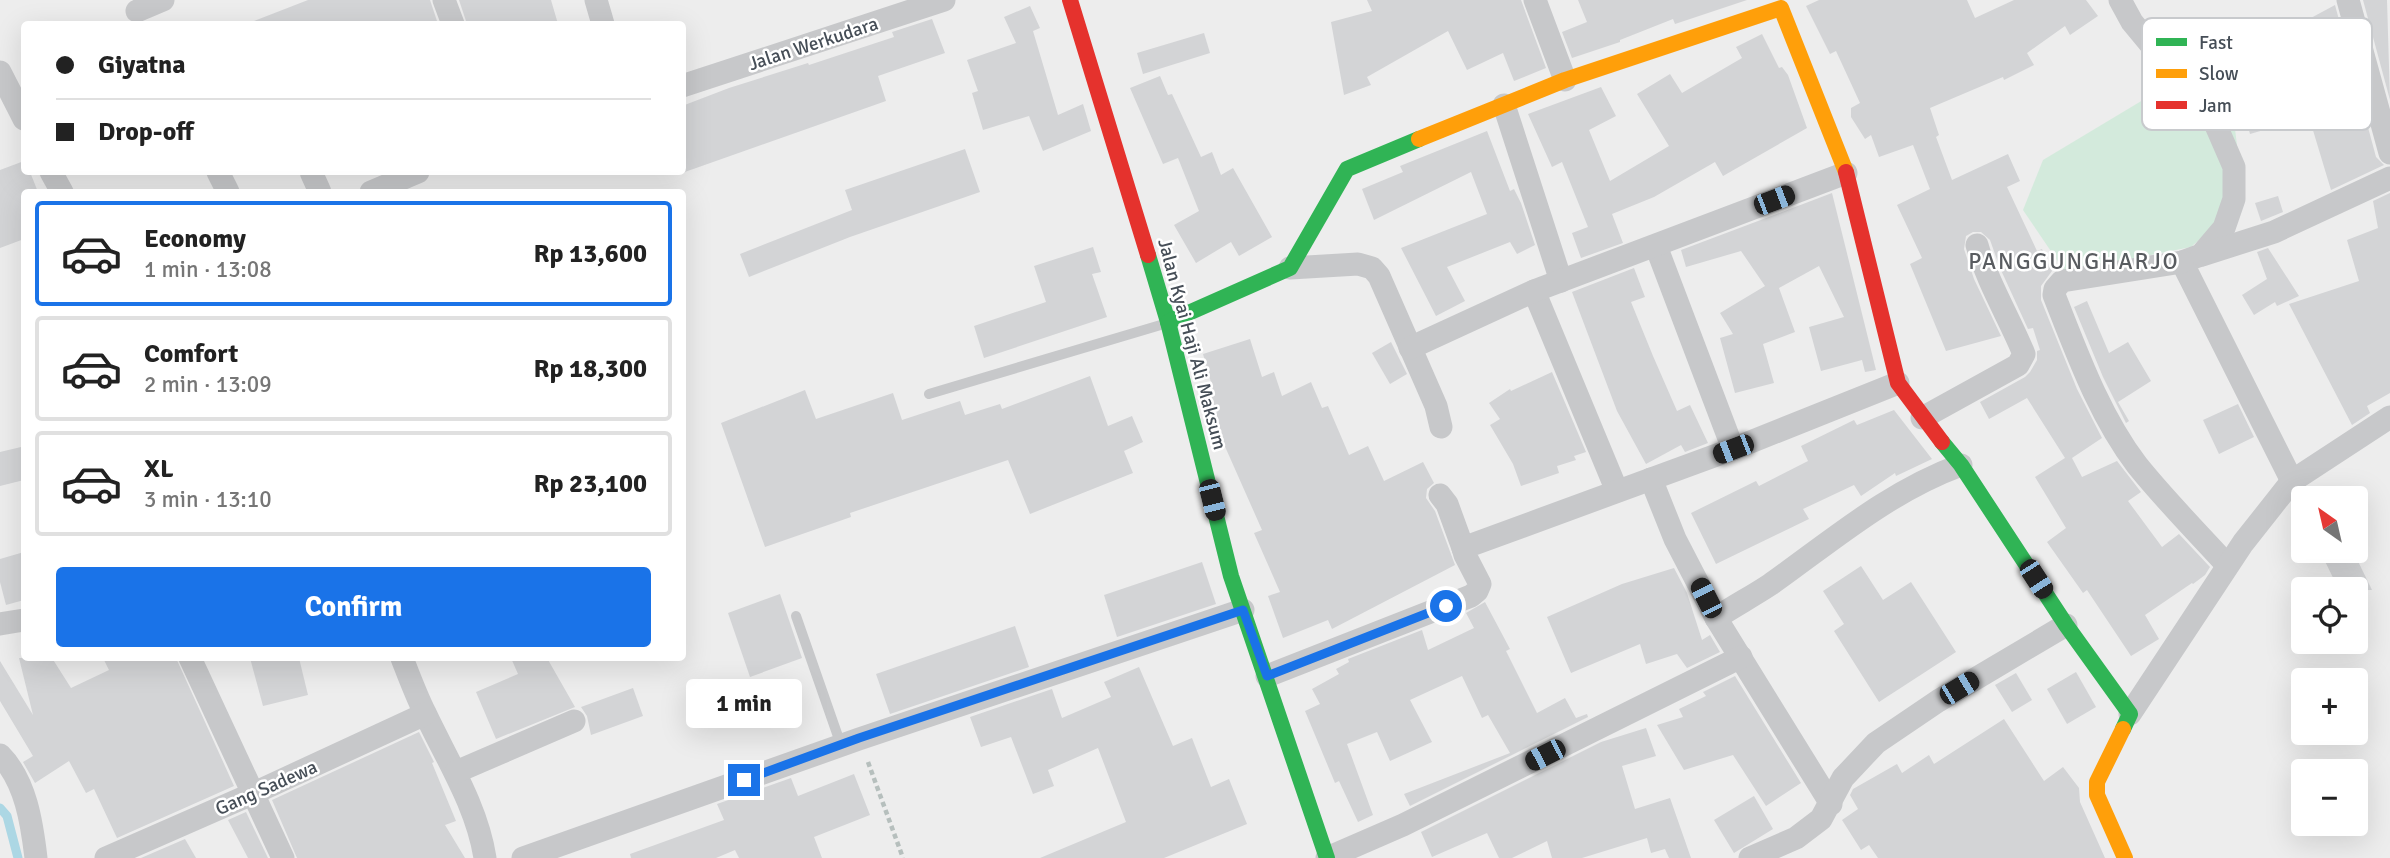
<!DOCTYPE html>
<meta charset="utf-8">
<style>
body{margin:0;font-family:Signika,sans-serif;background:#f6f6f6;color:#222;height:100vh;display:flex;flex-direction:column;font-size:26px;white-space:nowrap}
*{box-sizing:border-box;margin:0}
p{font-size:23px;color:#767676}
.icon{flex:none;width:38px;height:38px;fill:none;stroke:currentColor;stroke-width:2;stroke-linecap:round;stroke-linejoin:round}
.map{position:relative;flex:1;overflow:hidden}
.panel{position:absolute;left:21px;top:189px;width:665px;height:472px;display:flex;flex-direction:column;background:#fff;border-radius:7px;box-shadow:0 7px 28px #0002}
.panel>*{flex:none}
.top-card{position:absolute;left:21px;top:21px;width:665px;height:154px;border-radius:7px;box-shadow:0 7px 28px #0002;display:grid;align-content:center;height:154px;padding:0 35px;background:#fff}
.needle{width:46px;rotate:326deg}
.controls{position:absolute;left:2291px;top:486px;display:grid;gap:14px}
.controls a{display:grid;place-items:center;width:77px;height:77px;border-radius:7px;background:#fff;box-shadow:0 7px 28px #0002;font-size:35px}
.end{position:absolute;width:32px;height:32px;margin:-16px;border:9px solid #1a73e8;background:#fff;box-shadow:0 0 0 4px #fff}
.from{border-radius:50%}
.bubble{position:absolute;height:49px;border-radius:7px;background:#fff;box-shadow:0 7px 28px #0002;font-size:23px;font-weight:700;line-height:49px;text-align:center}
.car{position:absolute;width:21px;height:42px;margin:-21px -10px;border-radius:9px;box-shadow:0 0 5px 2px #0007;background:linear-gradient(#222 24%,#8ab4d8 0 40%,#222 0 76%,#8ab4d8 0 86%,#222 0)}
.top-card b{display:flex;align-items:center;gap:24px;height:66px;font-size:26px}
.top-card b+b{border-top:2px solid #e0e0e0}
.top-card i{width:18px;height:18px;background:#222}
ul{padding:12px 0 0;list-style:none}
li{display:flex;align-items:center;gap:21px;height:105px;margin:0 14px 10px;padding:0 21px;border:4px solid #e0e0e0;border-radius:7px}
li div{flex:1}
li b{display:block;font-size:26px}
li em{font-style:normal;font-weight:700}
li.current{border-color:#1a73e8}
li>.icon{width:63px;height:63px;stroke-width:1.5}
.action{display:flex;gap:14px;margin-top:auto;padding:14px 35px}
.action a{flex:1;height:80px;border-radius:7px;background:#1a73e8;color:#fff;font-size:28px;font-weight:700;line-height:80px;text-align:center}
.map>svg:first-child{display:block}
.green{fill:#d3eadc}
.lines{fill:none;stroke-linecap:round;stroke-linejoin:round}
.stream{stroke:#acd7e4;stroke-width:9}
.building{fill:#d3d4d6}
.path{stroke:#b6bfbd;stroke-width:4.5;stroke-dasharray:5 3.5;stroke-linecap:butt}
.lane{stroke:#c7c8ca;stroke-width:10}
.street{stroke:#c7c8ca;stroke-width:23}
.fast{stroke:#30b455;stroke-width:16}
.slow{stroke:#ff9f0a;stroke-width:16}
.jam{stroke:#e5322d;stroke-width:16}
.route{stroke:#1a73e8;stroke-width:9}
.labels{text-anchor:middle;stroke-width:5;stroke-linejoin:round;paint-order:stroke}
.street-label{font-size:19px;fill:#464e57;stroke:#fff}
.quarter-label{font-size:23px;letter-spacing:2px;fill:#595c60;stroke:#fff}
.key{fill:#fff;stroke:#c8cacd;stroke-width:2}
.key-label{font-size:19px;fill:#464e57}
</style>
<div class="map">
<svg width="2390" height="858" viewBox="0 0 2390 858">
<rect width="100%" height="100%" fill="#ededed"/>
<!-- green -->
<path class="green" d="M2183,76L2235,129L2244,200L2191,247L2065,272L2023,210L2043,160Z"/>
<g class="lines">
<!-- stream -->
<path class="stream" d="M0,808L7,816L18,858"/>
</g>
<!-- building -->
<g class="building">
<path d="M308,0H430L438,24H249V23Z"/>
<path d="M459,0H551L558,24H467Z"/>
<path d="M1367,0H1521L1546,68L1514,81L1503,53L1467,70L1448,31L1367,77L1371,85L1344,95L1331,22L1372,11Z"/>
<path d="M1578,0H1747L1675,24L1673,19L1620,40V42L1572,58L1562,32L1587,22Z"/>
<path d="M1819,0H1967L1975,18L2014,0H2086L2098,16L2070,35L2065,26L2027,53L2034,65L2004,80L2003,77L1930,108L1939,135L1936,137L1952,180L2008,154L2020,181L2007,187L2037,251L2042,249L2052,271L2041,286V300L2077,389L2102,438L2072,458L2082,477L2117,461L2141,492L2128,501L2162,547L2179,534L2210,567L2205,575L2193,584L2192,583L2145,615L2159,639L2131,656L2087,590L2083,593L2047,542L2066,528L2035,477L2065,458L2027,398L1989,419L1980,402L2025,377L2030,372L2037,360V351L2040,350L2033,328L2028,329L2000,268L1990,240L1981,232H1973L1966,236L1964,249L1974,279L2001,336L1946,351L1910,264L1922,258L1897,205L1930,189L1913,145L1879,157L1871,135L1865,139L1851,117V108L1860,103L1836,51L1830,54L1806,6Z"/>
<path d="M2363,0H2387L2390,100Z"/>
<path d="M2335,5L2376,157L2384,165L2331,190L2309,117L2250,134L2242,106L2279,95L2268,66L2323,45L2309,19Z"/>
<path d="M1030,6L1040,28L1033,31L1058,115L1083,104L1091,131L1043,151L1029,116L983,130L972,93L978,91L967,60L1016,43L1004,17Z"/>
<path d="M932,19L945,53L878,76L886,101L682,173V106L729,88L808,63L809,65L894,37L892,32Z"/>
<path d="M1204,33L1210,53L1143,74L1137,53Z"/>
<path d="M1762,34L1779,68L1782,67L1788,75L1807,128L1723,176L1715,162L1654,197L1612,214L1623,243L1581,258L1572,233L1588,227L1562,162L1552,167L1528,114L1601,87L1616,116L1589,130L1610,181L1669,146L1637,94L1670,74L1682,93L1742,58L1736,47Z"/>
<path d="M1160,76L1168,95L1172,94L1201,157L1212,152L1221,175L1233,168L1272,237L1239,256L1231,242L1196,263L1174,225L1199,211L1178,158L1163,164L1130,88Z"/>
<path d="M1487,131L1510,191L1514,189L1521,203L1535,245L1517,254L1510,242L1447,267L1465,301L1436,316L1401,248L1487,214L1471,172L1374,220L1362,189L1403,172L1400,166Z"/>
<path d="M965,149L980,192L850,237L749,277L740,254L852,210L845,190Z"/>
<path d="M24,161V172H30L38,192H24V239L0,248V170Z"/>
<path d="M1832,193L1876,370L1865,372L1862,360L1821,371L1809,327L1844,317L1819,266L1779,288L1795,332L1763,344L1774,383L1735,393L1720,338L1733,334L1720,313L1765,286L1741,251L1686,267L1681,250Z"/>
<path d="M2390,193V393L2367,406L2370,413L2352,425L2289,304L2359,281L2347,240L2378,228L2373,201Z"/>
<path d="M2278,196L2283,212L2261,221L2255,203Z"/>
<path d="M1093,247L1101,272L1092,274L1107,317L984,358L974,326L1046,302L1034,266Z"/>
<path d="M2268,248L2299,296L2277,306L2275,302L2254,315L2242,295L2267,279L2257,252Z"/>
<path d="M1634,268L1645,297L1631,302L1653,356L1677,411L1690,405L1708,443L1685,452L1681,445L1646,464L1617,411L1572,292Z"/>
<path d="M2087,301L2109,353L2128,342L2151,381L2118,402L2129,421L2126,423L2103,377L2074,307Z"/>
<path d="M1250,339L1262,377L1274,372L1282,396L1311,382L1322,408L1328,406L1349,455L1368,446L1384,481L1423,462L1434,483L1427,489L1426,498L1435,511L1455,565L1332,629L1328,620L1283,638L1268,596L1280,592L1254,533L1262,530L1219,433L1206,396L1214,393L1203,354Z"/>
<path d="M1391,342L1407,374L1390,384L1372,353Z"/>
<path d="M1552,372L1586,452L1574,456L1576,460L1557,466L1559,473L1521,486L1513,464L1490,425L1500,419L1489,403L1510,389L1511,391Z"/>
<path d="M1090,376L1108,426L1132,416L1143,442L1124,451L1133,473L1030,514L1008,460L850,513L851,517L765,547L721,423L805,390L816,419L893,393L902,420L960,401L965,415L1000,404L1002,409Z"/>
<path d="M2238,404L2254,437L2219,454L2203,420Z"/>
<path d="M1894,410L1932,459L1896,476L1895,473L1861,496L1854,485L1803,509L1809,519L1716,564L1691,513L1756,481L1759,486L1808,461L1801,446L1854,420L1857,425Z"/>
<path d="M21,447L24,463V480L0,486V452Z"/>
<path d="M2320,551H2353L2372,590H2339Z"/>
<path d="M24,552V600L6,605L0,582V559Z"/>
<path d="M1202,562L1216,604L1117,637L1104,595Z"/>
<path d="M1861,566L1883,600L1911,582L1956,652L1879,702L1834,631L1844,624L1823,591Z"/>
<path d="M1674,568L1687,593L1702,640L1710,635L1720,652L1687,668L1677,654L1646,664L1640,644L1571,673L1547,617L1622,584Z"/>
<path d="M780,594L802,658L750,677L728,613Z"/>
<path d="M1485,602L1510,649L1506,651L1537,713L1565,698L1576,718L1587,714L1588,717L1410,806L1404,794L1510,753L1488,715L1482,718L1462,676L1410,700L1432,742L1390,761L1377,732L1347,744L1373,815L1358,822L1339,781L1335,783L1305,711L1320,704L1312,689L1339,674L1336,669L1349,662L1348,659L1422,630L1428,650L1474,628L1466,613Z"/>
<path d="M1015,626L1029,667L890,714L876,674Z"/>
<path d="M19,658H52L71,688L109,670L103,658H176L234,786L117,838L94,789L86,793L69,761L35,783L23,762L33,756L0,701V661L33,715Z"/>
<path d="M250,658H299L308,695L263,706Z"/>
<path d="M511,658H547L575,707L496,739L476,692L518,674Z"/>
<path d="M1139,667L1173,746L1192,738L1211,787L1229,779L1247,824L1164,858H1040L1126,822L1098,748L1048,770L1054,786L1033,794L1011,737L981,747L970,717L1052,689L1062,718L1111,697L1104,682Z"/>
<path d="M2076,672L2096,707L2067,724L2047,689Z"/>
<path d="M2016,673L2032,700L2012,712L1995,685Z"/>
<path d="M1735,676L1801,783L1766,806L1733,755L1684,770L1657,725L1683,717L1679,709L1706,696L1703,692Z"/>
<path d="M633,688L643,716L591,735L587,716L581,707Z"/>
<path d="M2004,719L2044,781L2063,767L2079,788L2080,802L2105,858H1878L1869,845L1861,850L1842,820L1858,809L1850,795L1853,789L1897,764L1902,773L1929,755L1934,764Z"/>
<path d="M1646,728L1656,756L1622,766L1635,809L1670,798L1691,858H1669L1665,849L1651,853L1647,838L1582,858H1552L1547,841L1512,858H1499L1487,833L1432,857L1421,832L1601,742Z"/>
<path d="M419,732L434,762L432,763L456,821L445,825L465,858H297L272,800Z"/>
<path d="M854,774L870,815L814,837L822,858H739L735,850L716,858H631L630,854L724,820L717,804L791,778L798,796Z"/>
<path d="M1754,796L1773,829L1734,853L1714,820Z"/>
<path d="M246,812L268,858H248L228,820Z"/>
<path d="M185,839L196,858H141Z"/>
</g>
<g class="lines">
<!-- path -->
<path class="path" d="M868,762L903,858"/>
<!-- lane -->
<g class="lane">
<path d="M929,394L1164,324"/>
<path d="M796,616L841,745"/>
</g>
<!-- street -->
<g class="street">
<path d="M444,0L453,24"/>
<path d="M596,0L603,24"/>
<path d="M1535,0L1565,80"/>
<path d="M2120,0L2132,22L2214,121L2234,167V199L2224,228L2201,255L2182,262L2292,481"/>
<path d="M2348,0L2390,153"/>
<path d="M137,11L163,0"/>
<path d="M0,72L24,119"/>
<path d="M682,86L944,0"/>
<path d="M1504,105L1561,281"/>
<path d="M51,172L62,192"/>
<path d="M218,172L228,192"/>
<path d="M311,172L320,192"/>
<path d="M371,192L418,172"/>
<path d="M1656,246L1733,449"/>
<path d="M2202,255L2274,232L2390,178"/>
<path d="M2182,262L2062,281L2055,289L2054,295C2077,353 2099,415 2137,465C2165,500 2197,532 2227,565"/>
<path d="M1290,268L1358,264L1372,268L1379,276L1436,406L1441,427"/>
<path d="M1534,291L1617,491"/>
<path d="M1410,348L1534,291L1846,173"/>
<path d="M1922,418L2018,365L2024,354C2009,317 1988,284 1977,245"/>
<path d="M1651,479L1675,539L1716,618L1831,804"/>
<path d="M1440,495L1447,504L1463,548"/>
<path d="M1716,618C1734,606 1753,596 1771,584C1833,540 1888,492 1961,465"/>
<path d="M0,624L24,620"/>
<path d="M190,658L283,858"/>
<path d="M402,658C409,676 416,695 425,713C447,760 477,806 485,858"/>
<path d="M1267,676L1471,596L1477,591L1480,584L1465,555L1463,548L1733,449L1898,383"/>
<path d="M2130,714L2243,543L2292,481L2390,417"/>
<path d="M0,755C26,781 32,824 36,858"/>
<path d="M456,772L574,721"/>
<path d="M106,858L252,794L425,714"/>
<path d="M523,858L859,739L1243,610"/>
<path d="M1327,858L1403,825L1741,657"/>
<path d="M1750,858L1796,838L1821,819L1843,778L1876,743L1938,701L2066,625"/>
</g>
<!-- fast -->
<g class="fast">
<path d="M1148,255L1168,322L1231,576L1327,858"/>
<path d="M1168,322L1290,268L1347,169L1419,139"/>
<path d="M1942,442L1961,465L2066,625L2130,714L2123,729"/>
</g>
<!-- slow -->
<g class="slow">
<path d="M1419,139L1565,80L1781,8L1846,172"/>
<path d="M2123,729L2097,782V795L2125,858"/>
</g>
<!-- jam -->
<g class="jam">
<path d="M1070,0L1148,255"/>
<path d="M1846,172L1898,383L1942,442"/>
</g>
</g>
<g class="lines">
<!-- route -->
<path class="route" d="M744,780L859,738L1243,610L1267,676L1446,606"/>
</g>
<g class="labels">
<!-- street labels -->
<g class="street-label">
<text transform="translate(813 43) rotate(-18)" y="7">Jalan Werkudara</text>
<text transform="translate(1193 344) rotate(75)" y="7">Jalan Kyai Haji Ali Maksum</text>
<text transform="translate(266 787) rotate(-24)" y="7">Gang Sadewa</text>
</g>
<!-- quarter labels -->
<g class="quarter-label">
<text x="2074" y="269">PANGGUNGHARJO</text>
</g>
</g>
<!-- legend -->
<rect x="2142" y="18" width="230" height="112" rx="10" class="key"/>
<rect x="2156" y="38" width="31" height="8" fill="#30b455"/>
<rect x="2156" y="69" width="31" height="9" fill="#ff9f0a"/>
<rect x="2156" y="101" width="31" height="8" fill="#e5322d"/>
<g class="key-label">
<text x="2199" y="49">Fast</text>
<text x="2199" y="80">Slow</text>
<text x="2199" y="112">Jam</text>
</g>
</svg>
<div class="controls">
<a><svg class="needle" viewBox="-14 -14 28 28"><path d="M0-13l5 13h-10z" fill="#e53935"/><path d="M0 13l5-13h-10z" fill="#767676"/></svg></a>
<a><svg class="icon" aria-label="locate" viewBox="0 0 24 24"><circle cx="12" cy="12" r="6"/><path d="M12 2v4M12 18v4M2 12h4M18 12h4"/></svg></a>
<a>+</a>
<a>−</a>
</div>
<i class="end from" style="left:1446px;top:606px"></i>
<i class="end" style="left:744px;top:780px"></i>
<div class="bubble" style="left:686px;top:679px;width:116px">1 min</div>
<i class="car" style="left:1774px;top:200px;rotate:69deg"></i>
<i class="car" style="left:1733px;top:449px;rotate:249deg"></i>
<i class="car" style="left:1212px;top:500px;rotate:166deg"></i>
<i class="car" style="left:2036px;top:579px;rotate:147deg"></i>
<i class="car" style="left:1706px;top:598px;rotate:333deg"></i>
<i class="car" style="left:1959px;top:688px;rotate:59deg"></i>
<i class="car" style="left:1545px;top:755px;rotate:243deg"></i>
<div class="top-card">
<b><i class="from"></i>Giyatna</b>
<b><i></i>Drop-off</b>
</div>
<section class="panel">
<ul>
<li class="current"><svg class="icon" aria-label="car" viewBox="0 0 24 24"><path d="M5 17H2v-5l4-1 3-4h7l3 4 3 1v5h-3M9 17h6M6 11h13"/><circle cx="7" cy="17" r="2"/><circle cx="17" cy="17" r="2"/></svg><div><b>Economy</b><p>1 min · 13:08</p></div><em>Rp 13,600</em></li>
<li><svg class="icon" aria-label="car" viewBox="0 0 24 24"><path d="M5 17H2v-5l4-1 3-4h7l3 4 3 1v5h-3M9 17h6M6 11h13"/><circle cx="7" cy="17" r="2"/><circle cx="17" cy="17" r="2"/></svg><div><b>Comfort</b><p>2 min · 13:09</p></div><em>Rp 18,300</em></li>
<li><svg class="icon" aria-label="car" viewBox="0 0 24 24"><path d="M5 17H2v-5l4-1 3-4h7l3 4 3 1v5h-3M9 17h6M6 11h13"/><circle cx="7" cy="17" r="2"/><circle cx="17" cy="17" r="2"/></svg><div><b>XL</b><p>3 min · 13:10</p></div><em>Rp 23,100</em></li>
</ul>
<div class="action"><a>Confirm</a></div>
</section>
</div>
